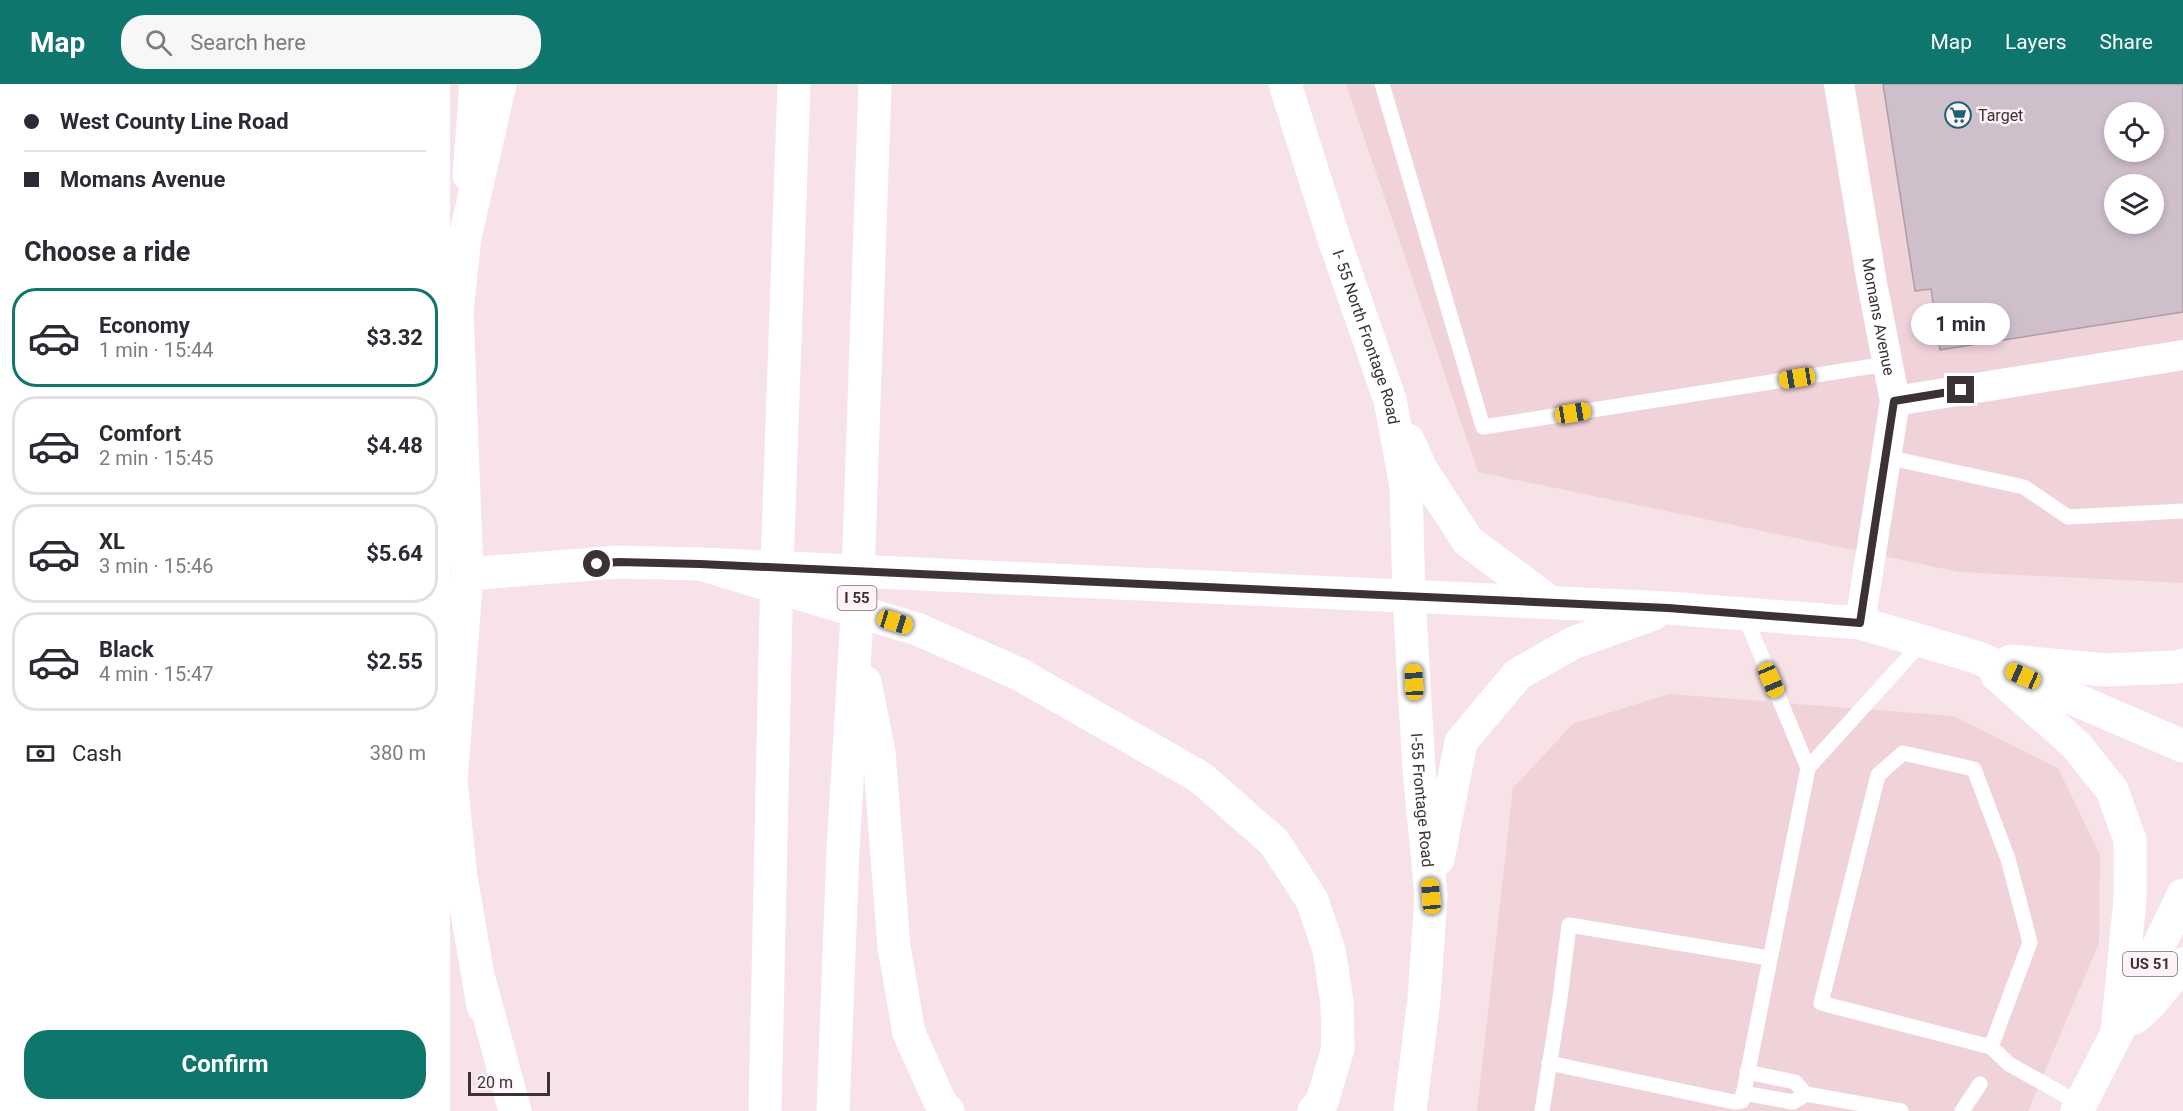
<!DOCTYPE html>
<meta charset="utf-8">
<style>
body{margin:0;font-family:Roboto,sans-serif;background:#f7f7f7;color:#2b2b33;height:100vh;display:flex;flex-direction:column;font-size:22px;white-space:nowrap}
*{box-sizing:border-box;margin:0}
p{font-size:20px;color:#7c7c81}
.icon{flex:none;width:33px;height:33px;fill:none;stroke:currentColor;stroke-width:2;stroke-linecap:round;stroke-linejoin:round}
.map{position:relative;flex:1;overflow:hidden}
.drawer{display:flex;flex-direction:column;background:#fff;width:450px}
.drawer>*{flex:none}
.hud{display:grid;align-content:center;height:132px;padding:0 24px;background:#fff}
.tools{position:absolute;left:1654px;top:18px;display:grid;gap:12px}
.tools a{display:grid;place-items:center;width:60px;height:60px;border-radius:50%;background:#fff;box-shadow:0 3px 9px #0003;font-size:30px}
.scale{position:absolute;left:18px;bottom:15px;width:82px;box-sizing:border-box;padding-left:6px;border:3px solid #3a3234;border-top:0;font-size:16px;line-height:21px;white-space:nowrap;color:#3a3234;-webkit-text-stroke:4px #fff2f5;paint-order:stroke}
.end{position:absolute;width:27px;height:27px;margin:-14px;border:8px solid #3a3234;background:#fff;box-shadow:0 0 0 3px #fff}
.from{border-radius:50%}
.bubble{position:absolute;height:42px;border-radius:21px;background:#fff;box-shadow:0 3px 9px #0003;font-size:20px;font-weight:700;line-height:42px;text-align:center}
.car{position:absolute;width:18px;height:36px;margin:-18px -9px;border-radius:8px;box-shadow:0 0 4px 2px #0007;background:linear-gradient(#f5c518 24%,#345 0 40%,#f5c518 0 76%,#345 0 86%,#f5c518 0)}
.hud b{display:flex;align-items:center;gap:21px;height:57px;font-size:22px}
.hud b+b{border-top:2px solid #e1e1e2}
.hud i{width:15px;height:15px;background:#2b2b33}
ul{padding:0;list-style:none}
li{display:flex;align-items:center;gap:18px;height:99px;margin:0 12px 9px;padding:0 12px;border:3px solid #e1e1e2;border-radius:24px}
li div{flex:1}
li b{display:block;font-size:22px}
li em{font-style:normal;font-weight:700}
li.current{border-color:#0f766e}
li>.icon{width:54px;height:54px;stroke-width:1.5}
h2{padding:0 24px;font-size:27px;line-height:72px}
.pay{display:flex;align-items:center;gap:15px;height:66px;padding:0 24px;font-size:22px}
.pay p{margin-inline-start:auto}
.button{display:flex;gap:12px;margin-top:auto;padding:12px 24px}
.button a{flex:1;height:69px;border-radius:24px;background:#0f766e;color:#fff;font-size:24px;font-weight:700;line-height:69px;text-align:center}
header{display:flex;align-items:center;gap:36px;box-sizing:border-box;height:84px;padding:0 30px;background:#0f766e;color:#fff}
header strong{font-size:28px}
nav{display:flex;gap:33px;margin-inline-start:auto;font-size:21px}
.search{width:420px;height:54px;background:#f7f7f7;display:flex;align-items:center;gap:15px;box-sizing:border-box;padding:0 21px;border-radius:24px;color:#7c7c81;font-size:22px}
main{display:flex;flex:1;min-height:0}
.map>svg:first-child{display:block}
.built{fill:#f0d3d9;fill-rule:evenodd}
.building{fill:#cfbfcb;stroke:#ac9da9;stroke-width:1.5;fill-rule:evenodd}
.lines{fill:none;stroke-linecap:round;stroke-linejoin:round}
.service{stroke:#fff;stroke-width:15}
.minor{stroke:#fff;stroke-width:30}
.tertiary{stroke:#fff;stroke-width:33}
.primary{stroke:#fff;stroke-width:33}
.motorway{stroke:#fff;stroke-width:33}
.route{stroke:#3a3234;stroke-width:8}
.labels{text-anchor:middle;stroke-width:5;stroke-linejoin:round;paint-order:stroke}
.shield{fill:#fff2f5;stroke:#756c6e;stroke-width:1.5}
.shield-label{font-size:15px;font-weight:bold;fill:#3a3234}
.poi-label{font-size:16px;fill:#3a3234;stroke:#fff2f5;text-anchor:start}
.street-label{font-size:16px;fill:#3a3234;stroke:#fff2f5}
</style>
<header>
<strong>Map</strong>
<div class="search"><svg class="icon" aria-label="search" viewBox="0 0 24 24"><circle cx="10" cy="10" r="6"/><path d="M15 15l6 6"/></svg>Search here</div>
<nav><a>Map</a><a>Layers</a><a>Share</a></nav>
</header>
<main>
<section class="drawer">
<div class="hud">
<b><i class="from"></i>West County Line Road</b>
<b><i></i>Momans Avenue</b>
</div>
<h2>Choose a ride</h2>
<ul>
<li class="current"><svg class="icon" aria-label="car" viewBox="0 0 24 24"><path d="M5 17H2v-5l4-1 3-4h7l3 4 3 1v5h-3M9 17h6M6 11h13"/><circle cx="7" cy="17" r="2"/><circle cx="17" cy="17" r="2"/></svg><div><b>Economy</b><p>1 min · 15:44</p></div><em>$3.32</em></li>
<li><svg class="icon" aria-label="car" viewBox="0 0 24 24"><path d="M5 17H2v-5l4-1 3-4h7l3 4 3 1v5h-3M9 17h6M6 11h13"/><circle cx="7" cy="17" r="2"/><circle cx="17" cy="17" r="2"/></svg><div><b>Comfort</b><p>2 min · 15:45</p></div><em>$4.48</em></li>
<li><svg class="icon" aria-label="car" viewBox="0 0 24 24"><path d="M5 17H2v-5l4-1 3-4h7l3 4 3 1v5h-3M9 17h6M6 11h13"/><circle cx="7" cy="17" r="2"/><circle cx="17" cy="17" r="2"/></svg><div><b>XL</b><p>3 min · 15:46</p></div><em>$5.64</em></li>
<li><svg class="icon" aria-label="car" viewBox="0 0 24 24"><path d="M5 17H2v-5l4-1 3-4h7l3 4 3 1v5h-3M9 17h6M6 11h13"/><circle cx="7" cy="17" r="2"/><circle cx="17" cy="17" r="2"/></svg><div><b>Black</b><p>4 min · 15:47</p></div><em>$2.55</em></li>
</ul>
<div class="pay"><svg class="icon" aria-label="cash" viewBox="0 0 24 24"><path d="M3 7h18v10H3z"/><circle cx="12" cy="12" r="2"/></svg>Cash<p>380 m</p></div>
<div class="button"><a>Confirm</a></div>
</section>
<div class="map">
<svg width="1733" height="1027" viewBox="0 0 1733 1027">
<rect width="100%" height="100%" fill="#f7e2e7"/>
<!-- built -->
<g class="built">
<path d="M896,0H1733V499L1510,488L1028,388ZM1665,28H1704V68H1665ZM1665,100H1704V140H1665Z"/>
<path d="M1219,610L1503,632L1608,684L1650,771L1649,859L1578,1027H1027L1063,704L1123,640Z"/>
</g>
<!-- building -->
<path class="building" d="M1433,0H1733V228L1490,266L1481,205L1465,207ZM1665,28H1704V68H1665ZM1665,100H1704V140H1665Z"/>
<g class="lines">
<!-- service -->
<g class="service">
<path d="M932,0L1033,343L1437,280"/>
<path d="M1436,373L1574,403L1618,433L1733,427"/>
<path d="M1358,684L1473,557"/>
<path d="M1541,963L1580,858L1558,775L1524,685L1453,669L1428,691L1371,919L1541,963L1559,980L1630,1020"/>
<path d="M1099,979L1284,1018L1292,1017L1358,684L1294,530"/>
<path d="M1297,988L1345,998L1356,1010L1451,1027"/>
<path d="M1293,1009L1343,1018L1356,1010"/>
<path d="M1092,1027L1110,914L1119,841L1319,874"/>
<path d="M1512,1027L1530,1000"/>
</g>
<!-- minor -->
<g class="minor">
<path id="s1" d="M1389,0L1422,199L1445,317L1733,271"/>
<path d="M1410,539L1445,317"/>
</g>
<!-- tertiary -->
<path class="tertiary" d="M19,91L26,0"/>
<!-- primary -->
<g class="primary">
<path id="s2" d="M835,0L884,155L940,316L956,402L959,512L969,685L981,812L974,915L960,1027"/>
<path d="M15,153L7,228L17,490L1,697L11,793L33,922"/>
<path d="M958,356L971,385L1018,457L1100,518"/>
<path d="M17,490L168,478L250,480L1218,524L1410,539L1526,573L1733,662"/>
<path d="M1561,577L1656,586L1727,583L1733,581"/>
<path d="M1547,591L1626,661L1662,706L1680,756V815L1667,949"/>
<path d="M988,775L1011,658L1068,590L1123,559L1203,530"/>
<path d="M1684,934L1700,920L1733,880"/>
<path d="M1627,1027L1667,949L1733,811"/>
</g>
<!-- motorway -->
<g class="motorway">
<path d="M15,153L50,0"/>
<path d="M250,480L467,545L569,590L750,693L824,758L862,816L879,866L887,918L888,964L872,1018L864,1027"/>
<path d="M415,598L429,668L444,863L459,949L490,1018L498,1027"/>
<path d="M29,895L65,1027"/>
<path d="M315,1027L327,483L344,0"/>
<path d="M383,1027L393,766L406,550L425,0"/>
</g>
</g>
<g class="lines">
<!-- route -->
<path class="route" d="M147,480L168,478L250,480L1218,524L1410,539L1444,317L1511,306"/>
</g>
<!-- icons -->
<defs>
<g id="supermarket-ring" transform="scale(1.35)"><circle r="9.5" fill="#fff2f5" stroke="#1a6371" stroke-width="1.5"/><path d="M-6-5.5h2.5l.6 2H6L4.5 2H-2.5L-4.4-4H-6ZM-1.5 3.2a1.3 1.3 0 1 0 .1 0ZM3 3.2a1.3 1.3 0 1 0 .1 0Z" fill="#1a6371"/></g>
</defs>
<g fill-rule="evenodd">
<use href="#supermarket-ring" x="1508" y="31"/>
</g>
<g class="labels">
<!-- shield labels -->
<g class="shield">
<rect x="387.5" y="502" width="39" height="24" rx="4.5"/>
<rect x="1673" y="868" width="54" height="24" rx="4.5"/>
</g>
<g class="shield-label">
<text x="407" y="519">I 55</text>
<text x="1700" y="885">US 51</text>
</g>
<!-- poi labels -->
<g class="poi-label">
<text x="1528" y="37">Target</text>
</g>
<!-- street labels -->
<g class="street-label">
<text dy="6" stroke="none"><textPath href="#s1" startOffset="236">Momans Avenue</textPath></text>
<text dy="6" stroke="none"><textPath href="#s2" startOffset="266">I- 55 North Frontage Road</textPath></text>
<text dy="6" stroke="none"><textPath href="#s2" startOffset="735">I-55 Frontage Road</textPath></text>
</g>
</g>
</svg>
<div class="tools">
<a><svg class="icon" aria-label="locate" viewBox="0 0 24 24"><circle cx="12" cy="12" r="6"/><path d="M12 2v4M12 18v4M2 12h4M18 12h4"/></svg></a>
<a><svg class="icon" aria-label="layers" viewBox="0 0 24 24"><path d="M12 4l9 5-9 5-9-5zM3 14l9 5 9-5"/></svg></a>
</div>
<div class="scale">20 m</div>
<i class="end from" style="left:147px;top:480px"></i>
<i class="end" style="left:1511px;top:306px"></i>
<div class="bubble" style="left:1461px;top:219px;width:99px">1 min</div>
<i class="car" style="left:1347px;top:294px;rotate:261deg"></i>
<i class="car" style="left:1123px;top:329px;rotate:81deg"></i>
<i class="car" style="left:445px;top:538px;rotate:107deg"></i>
<i class="car" style="left:1573px;top:592px;rotate:294deg"></i>
<i class="car" style="left:1321px;top:596px;rotate:157deg"></i>
<i class="car" style="left:964px;top:598px;rotate:357deg"></i>
<i class="car" style="left:981px;top:812px;rotate:355deg"></i>
</div>
</main>
